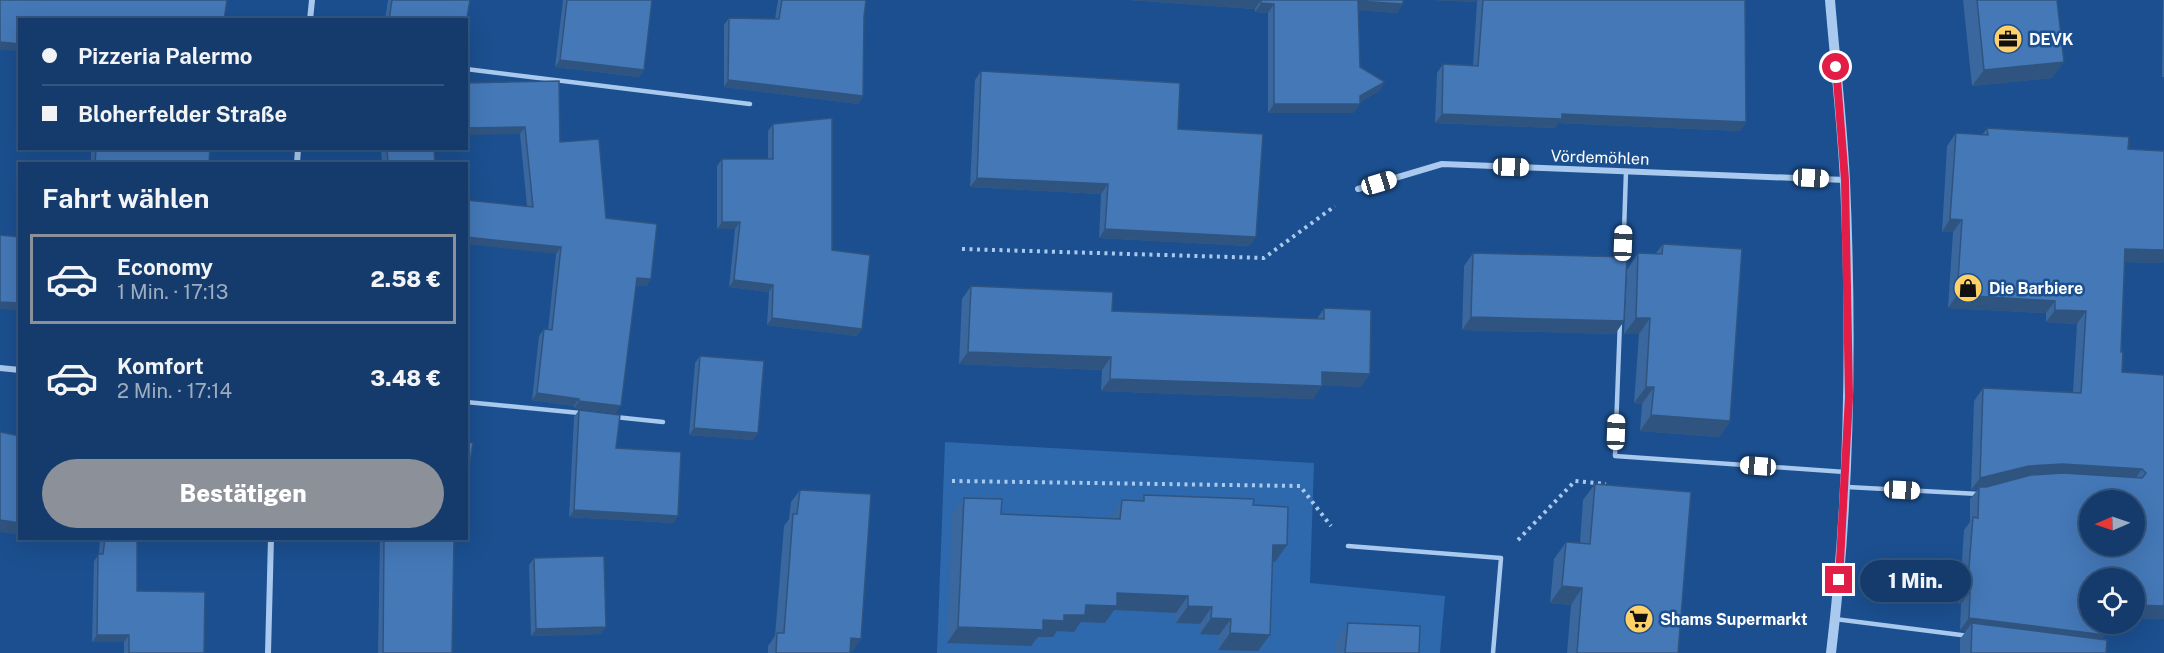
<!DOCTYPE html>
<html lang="de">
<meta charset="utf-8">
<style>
body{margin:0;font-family:"Public Sans",sans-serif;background:#214673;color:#f1f3f6;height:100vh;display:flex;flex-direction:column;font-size:22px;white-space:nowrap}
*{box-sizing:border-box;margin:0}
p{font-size:20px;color:#9dadc1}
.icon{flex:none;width:33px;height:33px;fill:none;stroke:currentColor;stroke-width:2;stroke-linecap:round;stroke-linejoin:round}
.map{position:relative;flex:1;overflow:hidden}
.drawer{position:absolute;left:18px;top:162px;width:450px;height:378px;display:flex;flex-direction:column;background:#143b6b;border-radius:0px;box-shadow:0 6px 24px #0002,0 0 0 2px #33557e}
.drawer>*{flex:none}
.banner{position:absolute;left:18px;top:18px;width:450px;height:132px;border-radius:0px;box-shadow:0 6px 24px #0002,0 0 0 2px #33557e;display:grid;align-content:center;height:132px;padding:0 24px;background:#143b6b}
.needle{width:39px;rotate:268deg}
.fabs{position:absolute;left:2079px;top:490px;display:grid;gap:12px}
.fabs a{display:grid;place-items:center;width:66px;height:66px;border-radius:50%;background:#143b6b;box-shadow:0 6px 24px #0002,0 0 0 2px #33557e;font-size:30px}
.end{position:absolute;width:27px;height:27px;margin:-14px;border:8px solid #e11d48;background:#fff;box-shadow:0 0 0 3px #fff}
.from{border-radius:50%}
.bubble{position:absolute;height:42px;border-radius:21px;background:#143b6b;box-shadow:0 6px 24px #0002,0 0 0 2px #33557e;font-size:20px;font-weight:800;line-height:42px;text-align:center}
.car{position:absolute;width:18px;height:36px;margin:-18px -9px;border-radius:8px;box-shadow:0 0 4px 2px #0007;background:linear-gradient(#fff 24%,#345 0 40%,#fff 0 76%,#345 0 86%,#fff 0)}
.banner b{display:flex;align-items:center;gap:21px;height:57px;font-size:22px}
.banner b+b{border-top:2px solid #33557e}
.banner i{width:15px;height:15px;background:#f1f3f6}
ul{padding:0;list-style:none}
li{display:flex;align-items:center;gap:18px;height:90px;margin:0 12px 9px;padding:0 12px;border:3px solid transparent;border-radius:0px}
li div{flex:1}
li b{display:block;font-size:22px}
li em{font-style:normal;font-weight:800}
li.selected{border-color:#8c9099}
li>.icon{width:54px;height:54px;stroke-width:1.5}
h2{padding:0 24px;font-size:27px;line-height:72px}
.button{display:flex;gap:12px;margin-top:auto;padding:12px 24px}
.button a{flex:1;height:69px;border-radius:36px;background:#8c9099;color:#fff;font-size:24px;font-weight:800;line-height:69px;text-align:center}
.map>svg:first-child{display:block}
.green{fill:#2e69ad}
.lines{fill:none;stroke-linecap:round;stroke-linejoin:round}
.path{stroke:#a9c9ee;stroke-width:4;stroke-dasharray:3 4.5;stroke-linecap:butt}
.service{stroke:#a9c9ee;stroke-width:4.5}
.minor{stroke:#a9c9ee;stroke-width:6}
.tertiary{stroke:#a9c9ee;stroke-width:10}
.wall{fill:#3a679d}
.shaded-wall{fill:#305480}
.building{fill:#4478b7;stroke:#305480;stroke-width:1.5;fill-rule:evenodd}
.route{stroke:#e11d48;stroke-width:8}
.labels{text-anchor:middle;stroke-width:5;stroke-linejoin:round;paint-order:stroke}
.poi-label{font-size:16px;font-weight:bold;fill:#fff;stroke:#1b4f8f;text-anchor:start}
.street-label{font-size:16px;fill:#fff;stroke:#1b4f8f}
</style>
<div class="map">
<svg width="2164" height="653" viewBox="0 0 2164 653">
<rect width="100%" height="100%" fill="#1b4f8f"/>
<!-- green -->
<path class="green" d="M945,442L1314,463L1310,583L1445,596L1440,653H937Z"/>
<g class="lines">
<!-- path -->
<g class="path">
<path d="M962,249L1264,258L1335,206"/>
<path d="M952,481L1300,486L1331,526"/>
<path d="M1518,540L1575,481L1606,484"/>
</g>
<!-- service -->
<g class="service">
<path d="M466,69L750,104"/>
<path d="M1623,262L1626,171"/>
<path d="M1620,321L1615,456L1845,472"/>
<path d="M466,402L580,413"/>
<path d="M615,417L663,422"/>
<path d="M1847,487L1979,494"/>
<path d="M1348,546L1501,558L1493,653"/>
<path d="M1835,619L1969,636"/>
</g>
<!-- minor -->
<g class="minor">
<path d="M310,20L312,0"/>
<path d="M297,164L298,148"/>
<path d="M1358,189L1442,164L1845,180"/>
<path d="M0,368L20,370"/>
<path d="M268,653L271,538"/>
</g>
<!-- tertiary -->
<path class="tertiary" d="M1830,0C1835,60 1842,121 1845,181C1852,338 1850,497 1831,653"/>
</g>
<!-- wall -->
<g class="wall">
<path d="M388,0H470L466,20H385Z"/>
<path d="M563,0H652L644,70L639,77L555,67Z"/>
<path d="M778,0H866L864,17L863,96L858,104L724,87V25L729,18L775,19Z"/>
<path d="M1129,0H1403L1397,13L1358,10L1360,67L1385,82L1379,91L1360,102V104L1353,113H1268V13L1255,12V9Z"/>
<path d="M1432,0H1745L1746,122L1740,131L1558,123L1555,128L1435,123L1437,73L1443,64L1473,65L1477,2Z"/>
<path d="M1963,0H2057L2052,78L1972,86Z"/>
<path d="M2163,0H2164V77H2162Z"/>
<path d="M981,71L1178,129L1250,246L1099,238L1101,194L970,187L975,80Z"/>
<path d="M466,83L560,142L606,218L651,279L646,286L636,285L616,413L574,408V406L532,400L539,336L544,329L548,330L556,254L527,206L520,134Z"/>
<path d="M773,124L832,250L857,336L767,325L769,292L729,287L735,229H717V166L722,159H768V131Z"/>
<path d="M1987,128L2128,149L2164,151V260L2162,263L2125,262L2121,352L2122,372L2164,375V619L2134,618V579H2090L2105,635L2102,639L2106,653H1960V639L1966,631L1960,630L1961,604H1959L1964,530L1970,522V499L1978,489L1971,490L1974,401L1983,388L2073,392L2077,324L2046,322V313L1948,308L1953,232H1942L1947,146L1956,133L1982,135Z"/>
<path d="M91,148H210L209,164H91Z"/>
<path d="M381,148H434L435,164H382Z"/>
<path d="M1663,244L1730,421L1719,437L1640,431L1642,404L1634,403L1639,334H1624L1627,270L1638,253H1656Z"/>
<path d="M1473,253L1624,321L1615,334L1462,330L1464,266Z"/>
<path d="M971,286L1112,311L1317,319L1324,308L1361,387L1322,385L1313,399L1101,391L1102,370L959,364L962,299Z"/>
<path d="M700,356L753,440L689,435L695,363Z"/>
<path d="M579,410L616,448L678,516L673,523L569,517L574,417Z"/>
<path d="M1595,484L1678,653H1567L1571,605L1550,603L1554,559L1566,542L1580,543L1583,500Z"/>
<path d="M800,490L852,652H850V653H768V646L775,636L784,526L789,519L791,502Z"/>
<path d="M1144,495L1253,505L1287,545L1275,562L1273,561L1270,635L1258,651L1218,650L1219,635L1200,634V624L1176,623V613L1114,610L1105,623L1081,622L1074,632L1057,631L1053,637H1038L1031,646L947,643L952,514L964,498L1001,514L1110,518V516L1122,500L1141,501Z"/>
<path d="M100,538H137V591L204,653H124V642H92L94,561L99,554Z"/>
<path d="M380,538H454L452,653H378Z"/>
<path d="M534,558L606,627L601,634L531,636L529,565Z"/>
<path d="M1348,623L1419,653H1335L1336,640Z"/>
</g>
<!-- shaded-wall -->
<g class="shaded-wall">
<path d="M1129,0H1261L1255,9Z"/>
<path d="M1432,0H1478L1477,2Z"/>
<path d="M1358,1L1403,4L1397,13L1351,10Z"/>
<path d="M1261,3L1274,4L1268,13L1255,12Z"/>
<path d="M0,42L20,44V51L0,50Z"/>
<path d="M560,60L644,70L639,77L555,67Z"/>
<path d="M2064,62L2052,78L1972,86L1984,70Z"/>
<path d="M728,80L863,96L858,104L724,87Z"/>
<path d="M1385,82L1379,91L1356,104H1360L1353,113H1268L1274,104L1360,96Z"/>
<path d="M1442,114H1562L1746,122L1740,131L1558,123L1555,128L1435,123Z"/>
<path d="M525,127L520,134L466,135V128Z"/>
<path d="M977,178L1108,184L1101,194L970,187Z"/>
<path d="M1950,219L1962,220L1953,232H1942Z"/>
<path d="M722,222H740L735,229H717Z"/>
<path d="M1105,229L1256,237L1250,246L1099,238Z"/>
<path d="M466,237L561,247L556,254L466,244Z"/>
<path d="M2125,249L2164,250V260L2162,263L2117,262Z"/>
<path d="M637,278L651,279L646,286L632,285Z"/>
<path d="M734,280L773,285L769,292L729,287Z"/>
<path d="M1957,295L2055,301L2046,313L1948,308Z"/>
<path d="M0,302L20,303V311L0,309Z"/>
<path d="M2055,310L2086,311L2077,324L2046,322Z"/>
<path d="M1471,317L1624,321L1615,334L1462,330Z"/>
<path d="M772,318L862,329L857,336L767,325Z"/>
<path d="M1636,318H1650L1639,334H1624Z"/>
<path d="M968,352L1111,357L1102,370L959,364Z"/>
<path d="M1322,372L1370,374L1361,387L1313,385Z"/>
<path d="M1110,379L1322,386L1313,399L1101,391Z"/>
<path d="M1646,387H1654L1642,404L1634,403Z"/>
<path d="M537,393L579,399L574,406L532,400Z"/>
<path d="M579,401L621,406L616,413L574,408Z"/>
<path d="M1651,415L1730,421L1719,437L1640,431Z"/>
<path d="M694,428L758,433L753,440L689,435Z"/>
<path d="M2063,464L2142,469L2133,482L1979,488V487L1978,489L1971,490L1980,478L2029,466Z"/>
<path d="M574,510L678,516L673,523L569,517Z"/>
<path d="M0,520L20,523V535L0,532Z"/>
<path d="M1273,545H1287L1275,562L1262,561Z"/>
<path d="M1562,586L1582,588L1571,605L1550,603Z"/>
<path d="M1967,592H1970L1961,604H1959Z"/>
<path d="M1117,593L1188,596L1176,613L1114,610L1105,623L1081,622L1074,632L1057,631L1053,637H1038L1031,646L947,643L958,627L1043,620L1064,615Z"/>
<path d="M2134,605L2164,606V619L2134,618Z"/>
<path d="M1188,606L1212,607L1200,624L1176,623Z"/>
<path d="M1211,618L1231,619L1219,635L1200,634Z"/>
<path d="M1969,618L2105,635L2096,647L1972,623L1966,631L1960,630Z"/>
<path d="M606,627L601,634L531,636L536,629Z"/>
<path d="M1230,633L1270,635L1258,651L1218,650Z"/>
<path d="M97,635H129L124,642H92Z"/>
<path d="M851,638L861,639L852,652L842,651Z"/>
</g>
<!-- building -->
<g class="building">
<path d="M0,0H227L224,20H20V44L0,42Z"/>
<path d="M392,0H470L466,23V20H389Z"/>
<path d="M567,0H652L644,70L560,60Z"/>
<path d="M782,0H866L864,17L863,96L728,80L729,18L779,19Z"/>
<path d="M1261,0H1403V4L1358,1L1360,67L1385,82L1360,96V104H1274V4L1261,3Z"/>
<path d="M1483,0H1745L1746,122L1562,114V119L1442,114L1443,64L1478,66Z"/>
<path d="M1977,0H2057L2064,62L1984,70Z"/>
<path d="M981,71L1180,83L1178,129L1263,134L1256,237L1105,229L1108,184L977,178Z"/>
<path d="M559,81L560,142L599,139L606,218L657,224L651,279L637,278L621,406L579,401V399L537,393L544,329L552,330L561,247L466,237V200L533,207L525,127L466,128V83Z"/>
<path d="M832,118V250L870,255L862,329L772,318L773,285L734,280L740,222H722V159H773V124Z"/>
<path d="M1987,128L2129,137L2128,149L2164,151V250L2125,249L2121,352H2123L2122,372L2164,375V606L2134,605V579H2090V624H2106L2105,635L1969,618L1970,592H1967L1973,517L1978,518L1979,487H1986L2031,475L2063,473L2142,478L2146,473L2142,469L2063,464L2029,466L1980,478L1983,388L2081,393L2086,311L2055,310V301L1957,295L1962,220L1950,219L1956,133L1988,135ZM2090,501H2134V546H2090Z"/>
<path d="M96,148H210L209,164H95Z"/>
<path d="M387,148H434L435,164H388Z"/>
<path d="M0,235L20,237V303L0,302Z"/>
<path d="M1663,244L1742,249L1730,421L1651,415L1654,387H1646L1650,318H1636L1638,253L1662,254Z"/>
<path d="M1473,253L1627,257L1624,321L1471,317Z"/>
<path d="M971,286L1113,292L1112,311L1324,319V308L1371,310L1370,374L1322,372V386L1110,379L1111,357L968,352Z"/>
<path d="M700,356L764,361L758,433L694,428Z"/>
<path d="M579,410L620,415L616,448L681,452L678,516L574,510Z"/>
<path d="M0,432L20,436V523L0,520Z"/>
<path d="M466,442L473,443L466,487Z"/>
<path d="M1595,484L1691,492L1678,653H1577L1582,588L1562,586L1566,542L1590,544Z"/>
<path d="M800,490L871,494L861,639L851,638L850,653H776L777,633H784L793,514H797Z"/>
<path d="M1144,495L1254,499L1253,505L1288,507L1287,545H1273L1270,635L1230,633L1231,619L1211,618L1212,607L1188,606V596L1117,593V606L1086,605L1085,615H1064V621L1043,620V630L958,627L964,498L1002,499L1001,514L1120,519L1122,500L1144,501Z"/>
<path d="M105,538H137V591L205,592L204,653H129V635H97L98,554H103Z"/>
<path d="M384,538H454L452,653H383Z"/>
<path d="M604,556L606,627L536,629L534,558Z"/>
<path d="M1348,623L1420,626L1419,653H1345Z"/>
<path d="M1972,623L2107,640L2106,653H1971Z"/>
</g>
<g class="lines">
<!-- route -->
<path class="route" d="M1836,67L1845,180L1849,397L1839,580"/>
</g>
<!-- icons -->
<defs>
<g id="office-disc" transform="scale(1.5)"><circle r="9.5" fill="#ffd166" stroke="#1b4f8f"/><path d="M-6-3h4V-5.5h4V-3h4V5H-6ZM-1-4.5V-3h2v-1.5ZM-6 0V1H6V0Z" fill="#111"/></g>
<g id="shop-disc" transform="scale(1.5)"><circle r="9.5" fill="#ffd166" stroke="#1b4f8f"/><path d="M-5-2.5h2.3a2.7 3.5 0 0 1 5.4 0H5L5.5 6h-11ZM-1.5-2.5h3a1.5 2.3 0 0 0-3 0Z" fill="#111"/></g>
<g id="supermarket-disc" transform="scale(1.5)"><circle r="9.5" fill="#ffd166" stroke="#1b4f8f"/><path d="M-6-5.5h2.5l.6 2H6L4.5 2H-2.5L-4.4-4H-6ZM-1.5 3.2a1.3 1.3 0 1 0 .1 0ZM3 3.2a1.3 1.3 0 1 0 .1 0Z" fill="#111"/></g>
</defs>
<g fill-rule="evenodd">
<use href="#office-disc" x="2008" y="39"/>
<use href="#shop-disc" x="1968" y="288"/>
<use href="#supermarket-disc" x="1639" y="619"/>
</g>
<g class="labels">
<!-- poi labels -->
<g class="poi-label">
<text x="2029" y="45">DEVK</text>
<text x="1989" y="294">Die Barbiere</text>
<text x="1660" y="625">Shams Supermarkt</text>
</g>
<!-- street labels -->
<g class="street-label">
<text transform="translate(1600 157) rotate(2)" y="6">Vördemöhlen</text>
</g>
</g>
</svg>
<div class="fabs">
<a><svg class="needle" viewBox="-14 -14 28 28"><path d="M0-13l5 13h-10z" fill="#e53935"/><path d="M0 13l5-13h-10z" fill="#9dadc1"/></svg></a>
<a><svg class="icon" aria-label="locate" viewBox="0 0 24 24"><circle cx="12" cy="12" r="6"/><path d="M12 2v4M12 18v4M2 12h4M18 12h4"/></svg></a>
</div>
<i class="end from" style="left:1836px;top:67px"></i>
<i class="end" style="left:1839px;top:580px"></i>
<div class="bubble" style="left:1860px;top:560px;width:111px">1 Min.</div>
<i class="car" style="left:1511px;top:167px;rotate:92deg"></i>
<i class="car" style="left:1811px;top:178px;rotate:93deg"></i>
<i class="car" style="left:1379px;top:183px;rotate:73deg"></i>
<i class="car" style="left:1623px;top:243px;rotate:2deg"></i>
<i class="car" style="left:1616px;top:432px;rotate:2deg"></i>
<i class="car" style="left:1758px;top:466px;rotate:274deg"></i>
<i class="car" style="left:1902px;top:490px;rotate:93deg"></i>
<div class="banner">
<b><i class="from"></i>Pizzeria Palermo</b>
<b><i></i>Bloherfelder Straße</b>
</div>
<section class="drawer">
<h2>Fahrt wählen</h2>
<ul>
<li class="selected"><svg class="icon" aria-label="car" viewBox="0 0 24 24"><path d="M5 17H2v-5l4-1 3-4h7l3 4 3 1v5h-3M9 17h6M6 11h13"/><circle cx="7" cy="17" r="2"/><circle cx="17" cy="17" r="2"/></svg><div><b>Economy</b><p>1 Min. · 17:13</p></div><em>2.58 €</em></li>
<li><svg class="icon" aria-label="car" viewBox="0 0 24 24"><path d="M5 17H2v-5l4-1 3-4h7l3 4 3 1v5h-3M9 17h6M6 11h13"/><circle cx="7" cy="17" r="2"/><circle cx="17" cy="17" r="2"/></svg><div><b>Komfort</b><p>2 Min. · 17:14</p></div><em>3.48 €</em></li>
</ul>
<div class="button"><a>Bestätigen</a></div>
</section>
</div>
